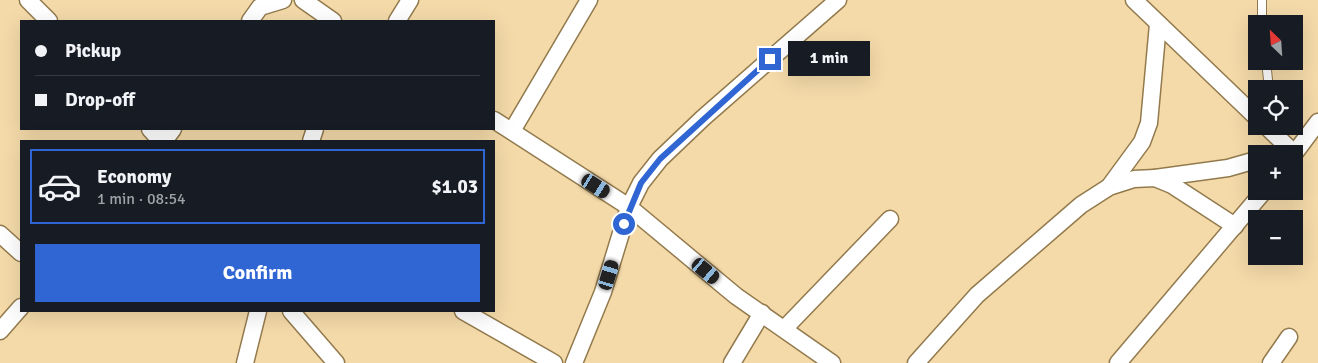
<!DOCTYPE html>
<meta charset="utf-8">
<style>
body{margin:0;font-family:Signika,sans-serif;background:#242831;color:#f1f3f6;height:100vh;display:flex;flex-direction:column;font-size:19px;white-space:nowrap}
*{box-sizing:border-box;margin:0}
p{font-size:16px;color:#9ea1a6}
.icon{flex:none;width:28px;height:28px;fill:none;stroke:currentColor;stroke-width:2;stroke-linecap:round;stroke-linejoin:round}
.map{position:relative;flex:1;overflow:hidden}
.details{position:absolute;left:20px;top:140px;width:475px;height:172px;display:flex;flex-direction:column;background:#171b24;border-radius:0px;box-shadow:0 5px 20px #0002}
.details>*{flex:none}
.banner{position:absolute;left:20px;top:20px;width:475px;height:110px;border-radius:0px;box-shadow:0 5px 20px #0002;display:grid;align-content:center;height:110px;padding:0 15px;background:#171b24}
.needle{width:32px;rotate:335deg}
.controls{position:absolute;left:1248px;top:15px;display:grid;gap:10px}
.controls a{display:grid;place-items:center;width:55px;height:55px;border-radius:0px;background:#171b24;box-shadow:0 5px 20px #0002;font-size:25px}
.end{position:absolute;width:22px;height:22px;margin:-11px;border:6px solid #3066d4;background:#fff;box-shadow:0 0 0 2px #fff}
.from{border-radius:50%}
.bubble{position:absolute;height:35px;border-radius:0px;background:#171b24;box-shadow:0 5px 20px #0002;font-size:16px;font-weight:700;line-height:35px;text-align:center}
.car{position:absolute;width:15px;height:30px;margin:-15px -8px;border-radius:6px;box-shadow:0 0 4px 1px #0007;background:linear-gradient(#222 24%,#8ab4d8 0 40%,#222 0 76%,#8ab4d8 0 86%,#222 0)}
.banner b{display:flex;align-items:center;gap:18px;height:48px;font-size:19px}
.banner b+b{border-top:1px solid #363941}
.banner i{width:12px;height:12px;background:#f1f3f6}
ul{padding:9px 0 0;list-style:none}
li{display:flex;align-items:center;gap:15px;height:75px;margin:0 10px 8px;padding:0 5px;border:2px solid transparent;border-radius:0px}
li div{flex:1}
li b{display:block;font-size:19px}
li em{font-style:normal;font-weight:700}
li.active{border-color:#3066d4}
li>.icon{width:45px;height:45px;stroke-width:1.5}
.primary-button{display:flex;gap:10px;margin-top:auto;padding:10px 15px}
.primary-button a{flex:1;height:58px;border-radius:0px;background:#3066d4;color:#fff;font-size:20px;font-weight:700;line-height:58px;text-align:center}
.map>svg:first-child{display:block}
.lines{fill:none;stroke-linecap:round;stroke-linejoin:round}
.lane-casing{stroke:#927a4d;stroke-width:10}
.street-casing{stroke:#927a4d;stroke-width:19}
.lane{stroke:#fff;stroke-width:8}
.street{stroke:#fff;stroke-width:16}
.route{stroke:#3066d4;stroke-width:6}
</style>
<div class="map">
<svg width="1318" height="363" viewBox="0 0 1318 363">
<rect width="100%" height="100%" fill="#f4daa9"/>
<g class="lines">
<!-- lane casing -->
<g class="lane-casing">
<g id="lane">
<path d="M1262,0V24"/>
<path d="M1266,61L1269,89"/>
</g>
</g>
<!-- street casing -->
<g class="street-casing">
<g id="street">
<path d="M28,0L49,21"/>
<path d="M303,0L333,21"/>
<path d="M1134,0L1256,117"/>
<path d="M250,21L260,7L283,0"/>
<path d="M397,21L410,0"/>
<path d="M494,120L629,207L736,296L832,363"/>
<path d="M1266,126L1294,153"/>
<path d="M150,129L161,141"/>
<path d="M512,131L589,0"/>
<path d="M164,141L173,129"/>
<path d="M311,141L315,129"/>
<path d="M1294,154L1318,122"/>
<path d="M1155,178L1228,168L1256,160"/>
<path d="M1109,187L1142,142L1149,123L1158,24"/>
<path d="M0,234L21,253"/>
<path d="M291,311L336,363"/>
<path d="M463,311L554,363"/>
<path d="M785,328L890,219"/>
<path d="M0,331L21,307"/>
<path d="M245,363L258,311"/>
<path d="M574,363L603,292L629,207L641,183L660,159L703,118L838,0"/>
<path d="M732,363L762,313"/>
<path d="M916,363L977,295L1081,205L1109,187L1134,179L1155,178L1172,185L1235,226"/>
<path d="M1118,363L1264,191"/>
<path d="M1271,363L1289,337"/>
</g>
</g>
<!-- lane -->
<use href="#lane" class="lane"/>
<!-- street -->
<use href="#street" class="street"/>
</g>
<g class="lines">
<!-- route -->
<path class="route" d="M624,224L641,183L660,159L770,59"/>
</g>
</svg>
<div class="controls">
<a><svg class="needle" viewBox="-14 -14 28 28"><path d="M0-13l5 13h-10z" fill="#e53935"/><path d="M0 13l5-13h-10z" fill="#9ea1a6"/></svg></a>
<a><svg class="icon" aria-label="locate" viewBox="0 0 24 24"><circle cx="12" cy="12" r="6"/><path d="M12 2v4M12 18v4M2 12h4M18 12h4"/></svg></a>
<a>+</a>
<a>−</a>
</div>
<i class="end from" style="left:624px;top:224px"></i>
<i class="end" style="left:770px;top:59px"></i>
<div class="bubble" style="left:788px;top:41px;width:82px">1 min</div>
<i class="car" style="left:596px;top:186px;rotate:123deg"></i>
<i class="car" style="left:706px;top:271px;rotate:130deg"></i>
<i class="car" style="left:609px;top:275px;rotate:17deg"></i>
<div class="banner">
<b><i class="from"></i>Pickup</b>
<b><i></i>Drop-off</b>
</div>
<section class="details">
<ul>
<li class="active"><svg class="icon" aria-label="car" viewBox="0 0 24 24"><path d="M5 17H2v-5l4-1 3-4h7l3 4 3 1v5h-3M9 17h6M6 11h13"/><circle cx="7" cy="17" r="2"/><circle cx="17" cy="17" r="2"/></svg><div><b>Economy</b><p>1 min · 08:54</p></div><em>$1.03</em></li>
</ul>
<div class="primary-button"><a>Confirm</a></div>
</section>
</div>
